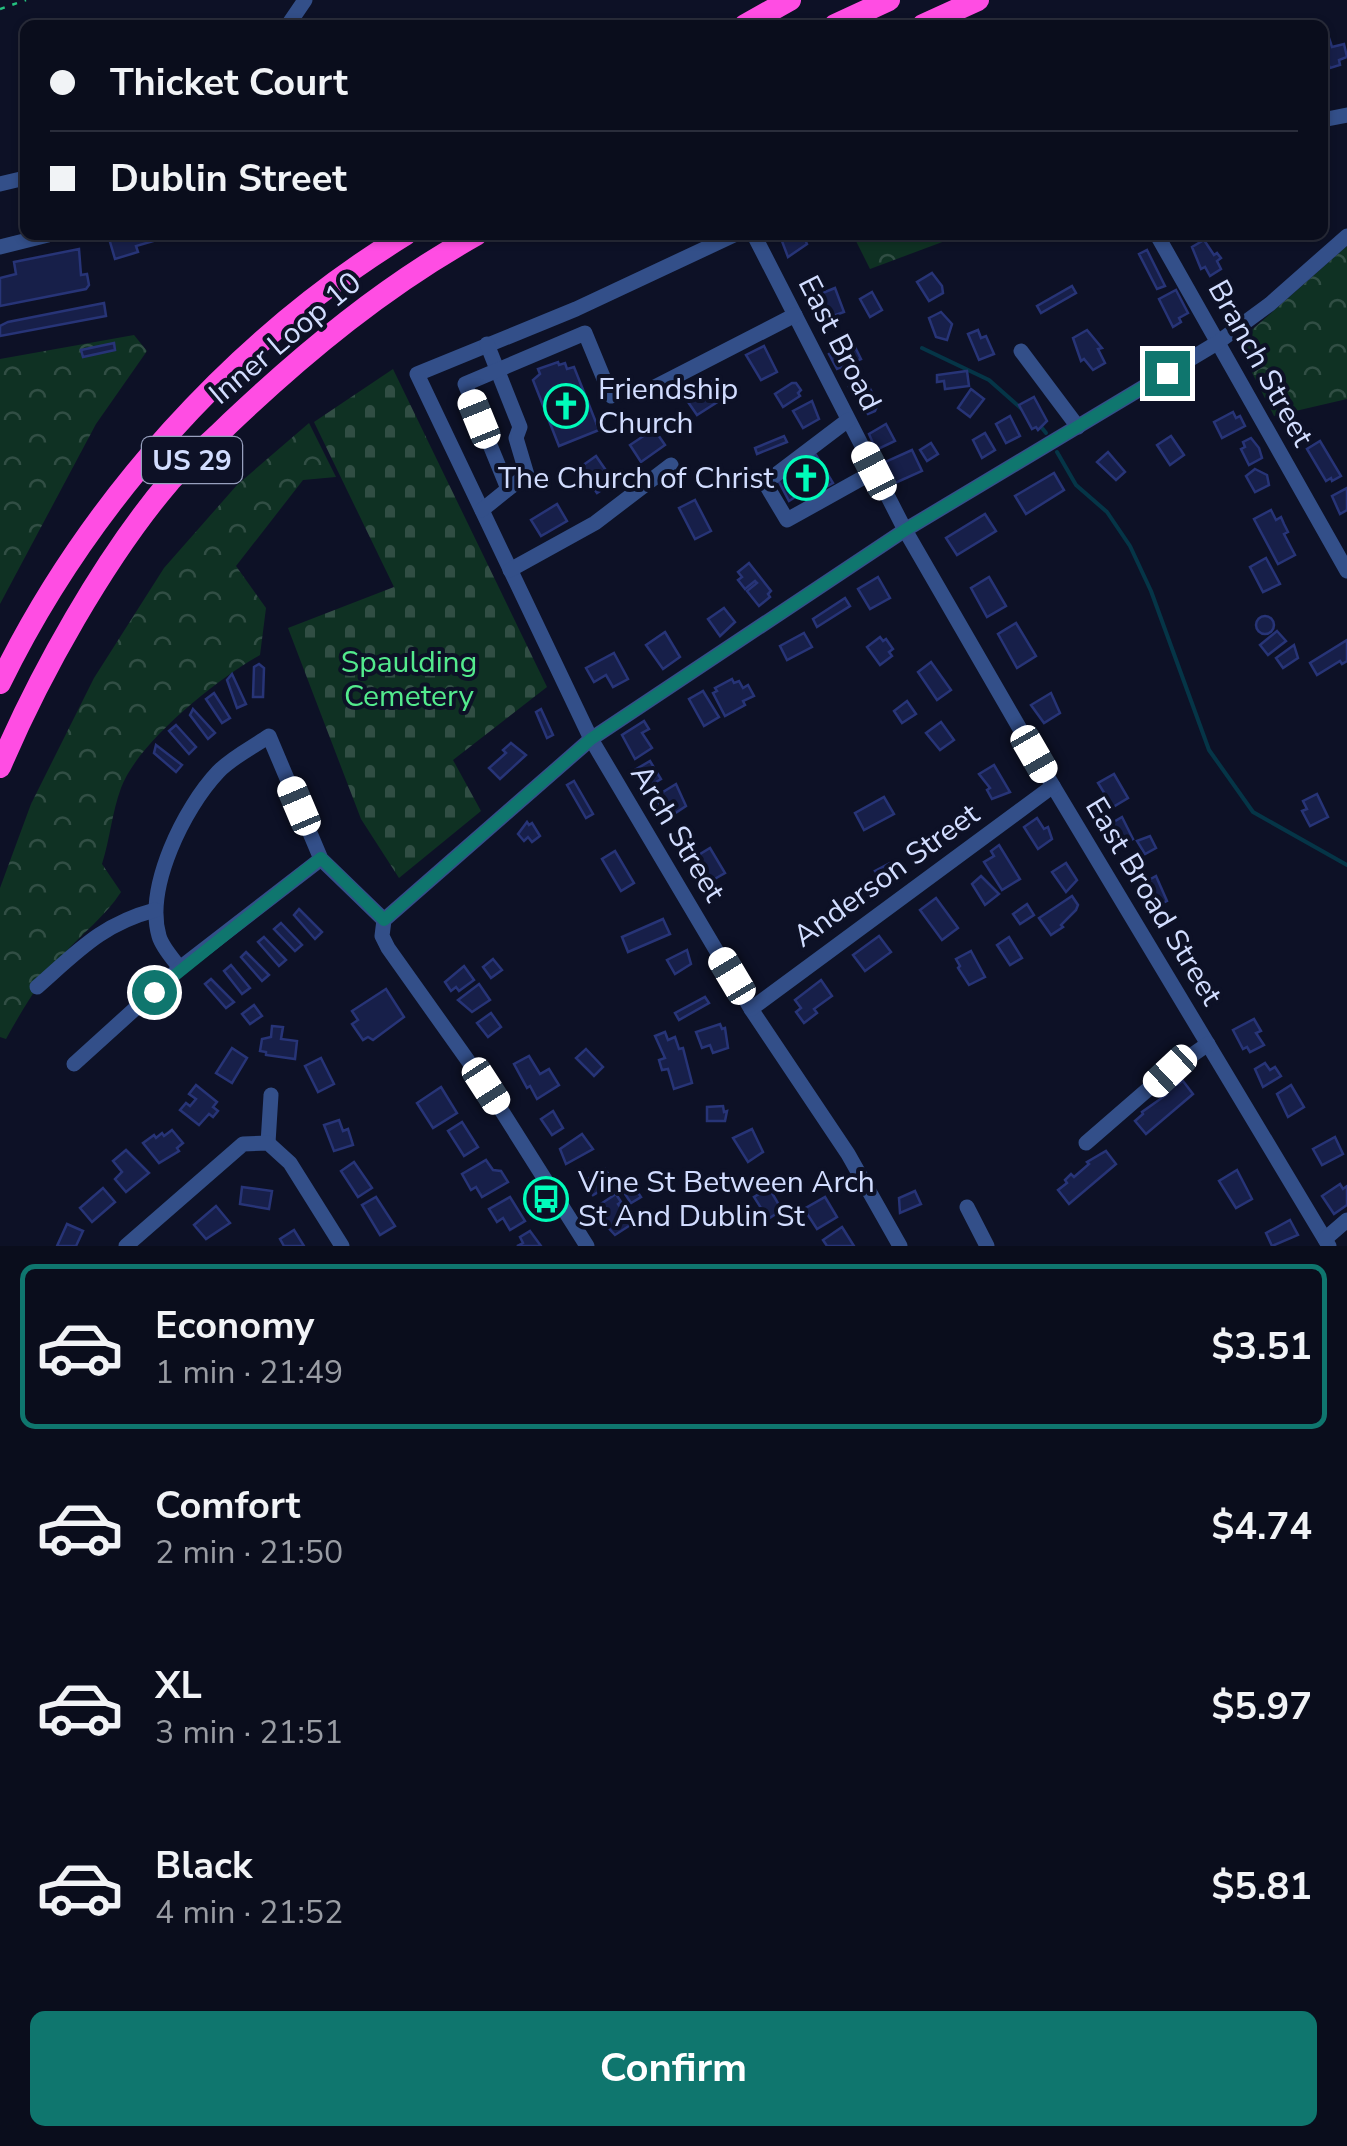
<!DOCTYPE html>
<meta charset="utf-8">
<style>
body{margin:0;font-family:"Nunito Sans",sans-serif;background:#131625;color:#f1f3f6;height:100vh;display:flex;flex-direction:column;font-size:38px;white-space:nowrap}
*{box-sizing:border-box;margin:0}
p{font-size:32px;color:#999ca3}
.icon{flex:none;width:55px;height:55px;fill:none;stroke:currentColor;stroke-width:2;stroke-linecap:round;stroke-linejoin:round}
.map{position:relative;height:1246px;overflow:hidden}
.sheet{display:flex;flex-direction:column;background:#0a0d1c;flex:1}
.sheet>*{flex:none}
.guide{position:absolute;left:20px;top:20px;width:1308px;height:220px;border-radius:15px;box-shadow:0 2px 8px #0004,0 0 0 2px #2a2d3b;display:grid;align-content:center;height:220px;padding:0 30px;background:#0a0d1c}
.end{position:absolute;width:45px;height:45px;margin:-22px;border:12px solid #0f766e;background:#fff;box-shadow:0 0 0 5px #fff}
.from{border-radius:50%}
.car{position:absolute;width:30px;height:60px;margin:-30px -15px;border-radius:12px;box-shadow:0 0 8px 2px #0007;background:linear-gradient(#fff 24%,#345 0 40%,#fff 0 76%,#345 0 86%,#fff 0)}
.guide b{display:flex;align-items:center;gap:35px;height:95px;font-size:38px}
.guide b+b{border-top:2px solid #2a2d3b}
.guide i{width:25px;height:25px;background:#f1f3f6}
ul{padding:18px 0 0;list-style:none}
li{display:flex;align-items:center;gap:30px;height:165px;margin:0 20px 15px;padding:0 10px;border:5px solid transparent;border-radius:15px}
li div{flex:1}
li b{display:block;font-size:38px}
li em{font-style:normal;font-weight:700}
li.on{border-color:#0f766e}
li>.icon{width:90px;height:90px;stroke-width:1.5}
.cta{display:flex;gap:20px;margin-top:auto;padding:20px 30px}
.cta a{flex:1;height:115px;border-radius:15px;background:#0f766e;color:#fff;font-size:40px;font-weight:700;line-height:115px;text-align:center}
.map>svg:first-child{display:block}
.forest{fill:url(#forest-crowns)}
.cemetery{fill:url(#cemetery-stones)}
.lines{fill:none;stroke-linecap:round;stroke-linejoin:round}
.stream{stroke:#053547;stroke-width:4}
.building{fill:#171f49;stroke:#273477;stroke-width:2.5}
.path{stroke:#24c17f;stroke-width:2.5;stroke-dasharray:5 8;stroke-linecap:butt}
.minor{stroke:#334f89;stroke-width:15}
.highway{stroke:#ff4de3;stroke-width:22}
.route{stroke:#0f766e;stroke-width:12}
.labels{text-anchor:middle;stroke-width:8;stroke-linejoin:round;paint-order:stroke}
.shield{fill:#0d1126;stroke:#97a0be;stroke-width:2.5}
.shield-label{font-size:28px;font-weight:bold;fill:#d2ddff}
.street-label{font-size:30px;fill:#d2ddff;stroke:#0d1126}
.poi-label{font-size:30px;fill:#d2ddff;stroke:#0d1126;text-anchor:start}
.park-label{font-size:30px;fill:#53ea8d;stroke:#0d1126}
</style>
<div class="map">
<svg width="1347" height="1246" viewBox="0 0 1347 1246">
<defs>
<pattern id="forest-crowns" width="20" height="18" patternUnits="userSpaceOnUse" patternTransform="scale(2.5)"><rect width="20" height="18" fill="#0f3123"/><path d="M2 6a3 3 0 1 1 6 0M12 15a3 3 0 1 1 6 0" fill="none" stroke="#314e44"/></pattern>
<pattern id="cemetery-stones" width="16" height="16" patternUnits="userSpaceOnUse" patternTransform="scale(2.5)"><rect width="16" height="16" fill="#0f3123"/><path d="M2 7V4a2 2 0 0 1 4 0v3zM10 15v-3a2 2 0 0 1 4 0v3z" fill="#314e44"/></pattern>
</defs>
<rect width="100%" height="100%" fill="#0d1126"/>
<!-- forest -->
<g class="forest">
<path d="M853,235H961L870,269Z"/>
<path d="M1347,246V399L1274,416L1237,343Z"/>
<path d="M134,335L147,351L96,424L0,604V359Z"/>
<path d="M309,423L336,477L303,480L236,566L266,608L260,655C217,679 138,742 121,788C112,812 110,839 102,864L121,892C105,917 82,933 63,955C40,980 22,1010 6,1039L0,1037V888L31,804L94,678L164,568L237,485Z"/>
</g>
<!-- cemetery -->
<path class="cemetery" d="M393,369L547,687L453,760L481,811L399,878L361,819L288,628L394,587L314,422Z"/>
<g class="lines">
<!-- stream -->
<g class="stream">
<path d="M922,348L989,380L1023,410"/>
<path d="M1038,423L1046,433"/>
<path d="M1057,452L1076,485L1107,512L1130,546L1151,591L1209,750L1253,812L1347,865"/>
</g>
</g>
<!-- building -->
<g class="building">
<path d="M1328,35L1332,47L1344,44L1347,57L1339,60L1340,65L1330,68L1322,50V37Z"/>
<path d="M108,235H174L136,246L138,252L115,259Z"/>
<path d="M803,235L807,244L788,257L780,236Z"/>
<path d="M1204,240L1214,255L1217,253L1221,258L1217,261L1221,269L1210,276L1205,267L1201,269L1192,247Z"/>
<path d="M79,249L81,275L87,274L89,285L86,289L0,306V278L16,274L14,262Z"/>
<path d="M1147,250L1165,286L1157,289L1139,254Z"/>
<path d="M932,273L942,286L943,293L929,301L917,282Z"/>
<path d="M1072,286L1076,293L1041,313L1037,306Z"/>
<path d="M835,288L844,312L819,321L816,313L821,311L815,296Z"/>
<path d="M1176,290L1188,313L1179,318L1181,322L1173,327L1159,299Z"/>
<path d="M872,292L882,310L870,317L860,299Z"/>
<path d="M104,303L106,316L0,336V326L8,322Z"/>
<path d="M941,312L952,324L947,340L936,337L929,318Z"/>
<path d="M978,330L981,338L986,336L994,354L979,360L968,334Z"/>
<path d="M1087,330L1102,348L1098,349L1105,363L1093,370L1084,359L1081,361L1073,338Z"/>
<path d="M852,341L861,359L837,369L829,354Z"/>
<path d="M114,343L115,350L83,357L81,350Z"/>
<path d="M764,346L777,372L761,380L746,355Z"/>
<path d="M558,362L559,365L565,363L567,369L574,367L599,430L559,446L533,380L540,374L538,369Z"/>
<path d="M967,371L969,386L945,389L944,381L937,382V375Z"/>
<path d="M865,379L878,404L875,411L868,414L849,387Z"/>
<path d="M711,382L722,399L697,415L686,399Z"/>
<path d="M792,383H796L801,390L798,393L800,396L783,407L775,394Z"/>
<path d="M971,389L984,399L970,417L958,408Z"/>
<path d="M1034,397L1047,421L1038,430L1036,427L1032,429L1019,405Z"/>
<path d="M812,401L819,419L803,428L793,411Z"/>
<path d="M1233,412L1236,418L1240,416L1245,426L1222,438L1214,422Z"/>
<path d="M1010,416L1020,436L1006,443L996,424Z"/>
<path d="M886,424L895,441L876,450L869,434Z"/>
<path d="M654,429L665,445L641,462L630,445Z"/>
<path d="M985,433L995,450L982,458L973,440Z"/>
<path d="M784,436L787,442L757,454L755,448Z"/>
<path d="M1171,436L1184,455L1170,465L1157,445Z"/>
<path d="M1251,438L1259,448L1262,458L1249,465L1241,449L1245,447L1243,442Z"/>
<path d="M1320,441L1341,476L1332,481L1331,478L1326,481L1307,449Z"/>
<path d="M931,443L938,454L927,461L920,450Z"/>
<path d="M912,450L922,471L895,483L885,462Z"/>
<path d="M1108,452L1125,472L1116,480L1097,462Z"/>
<path d="M816,455L833,483L822,489L819,482L789,501L778,480L783,473Z"/>
<path d="M596,456L614,482L597,493L579,468Z"/>
<path d="M1255,469L1267,475L1269,485L1255,492L1246,476Z"/>
<path d="M1054,473L1064,490L1026,514L1015,496Z"/>
<path d="M1347,488V510L1340,514L1332,496Z"/>
<path d="M695,500L711,531L695,539L679,508Z"/>
<path d="M557,504L567,521L541,536L531,520Z"/>
<path d="M1271,510L1276,520L1281,517L1284,524L1288,532L1284,534L1295,555L1278,564L1254,519Z"/>
<path d="M985,514L996,531L957,555L946,538Z"/>
<path d="M1266,558L1280,584L1263,592L1250,567Z"/>
<path d="M749,563L771,591L768,594L770,597L759,606L747,591L757,583L755,581L745,589L738,580L742,577L738,572Z"/>
<path d="M878,577L890,598L870,609L858,589Z"/>
<path d="M989,577L1006,606L987,617L971,588Z"/>
<path d="M845,598L850,606L817,627L813,619Z"/>
<path d="M724,608L735,622L720,636L708,619Z"/>
<circle cx="1265" cy="625" r="9"/>
<path d="M1016,623L1036,656L1017,668L998,634Z"/>
<path d="M1277,631L1286,641L1268,655L1260,645Z"/>
<path d="M665,632L680,657L663,669L646,645Z"/>
<path d="M804,633L812,647L787,660L780,646Z"/>
<path d="M880,637L883,641L886,639L893,649L889,652L892,656L880,665L867,647Z"/>
<path d="M1347,640V661L1342,664L1340,661L1317,675L1310,663Z"/>
<path d="M1294,645L1298,658L1283,668L1276,658Z"/>
<path d="M614,653L628,679L613,687L606,675L594,682L586,668Z"/>
<path d="M931,662L951,690L937,700L918,672Z"/>
<path d="M259,664L264,668L263,697H253L254,667Z"/>
<path d="M232,674L246,704L237,708L227,680Z"/>
<path d="M732,679L734,683L739,681L743,688L748,685L754,696L743,701L745,705L725,716L713,693L717,691L715,688Z"/>
<path d="M703,691L719,717L704,726L689,699Z"/>
<path d="M214,693L230,718L222,723L206,699Z"/>
<path d="M1051,693L1060,713L1044,723L1031,705Z"/>
<path d="M907,701L916,714L902,723L894,711Z"/>
<path d="M193,709L215,733L208,739L190,715Z"/>
<path d="M541,709L553,735L547,738L536,712Z"/>
<path d="M644,721L649,729L642,733L652,748L635,759L622,735Z"/>
<path d="M941,722L954,740L940,750L926,733Z"/>
<path d="M176,725L196,747L189,754L169,731Z"/>
<path d="M511,743L526,755L500,779L489,768L506,753L503,750Z"/>
<path d="M156,745L182,765L176,772L154,753Z"/>
<path d="M650,761L661,779L644,789L633,771Z"/>
<path d="M994,765L1010,792L992,799L987,790L990,788L979,774Z"/>
<path d="M1114,774L1128,798L1113,807L1098,783Z"/>
<path d="M574,781L593,814L586,818L567,785Z"/>
<path d="M676,784L686,806L668,818L655,797Z"/>
<path d="M1317,794L1328,817L1310,826L1302,811L1307,809L1303,801Z"/>
<path d="M884,797L894,814L864,830L855,813Z"/>
<path d="M1122,817L1133,839L1116,849L1102,829Z"/>
<path d="M1037,818L1044,829L1048,827L1052,839L1038,849L1024,827Z"/>
<path d="M527,822L529,825L532,823L540,836L532,842L528,837L524,841L518,834Z"/>
<path d="M1150,836L1156,848L1145,854L1137,841Z"/>
<path d="M999,845L1020,879L1002,890L984,862L994,856L991,851Z"/>
<path d="M710,848L725,873L711,881L698,867L702,864L697,856Z"/>
<path d="M615,851L634,883L621,891L602,859Z"/>
<path d="M890,863L897,870L891,881L884,884L875,871Z"/>
<path d="M1066,863L1077,880L1066,892L1052,872Z"/>
<path d="M981,876L999,894L985,905L972,884Z"/>
<path d="M1156,876L1167,901L1153,908L1138,886Z"/>
<path d="M1072,896L1078,905L1076,910L1061,925L1063,927L1051,935L1039,918Z"/>
<path d="M936,898L958,928L942,940L920,910Z"/>
<path d="M1027,904L1034,915L1020,924L1013,914Z"/>
<path d="M299,909L322,932L315,939L294,915Z"/>
<path d="M663,919L670,934L628,952L622,937Z"/>
<path d="M281,923L302,945L295,951L274,929Z"/>
<path d="M879,936L891,952L865,971L853,955Z"/>
<path d="M264,937L286,960L279,966L258,942Z"/>
<path d="M1009,937L1022,958L1010,965L997,945Z"/>
<path d="M687,950L691,964L675,974L667,960Z"/>
<path d="M971,951L985,977L969,985L958,968L960,966L956,959Z"/>
<path d="M246,952L269,975L262,981L241,957Z"/>
<path d="M493,959L502,970L491,978L483,967Z"/>
<path d="M231,965L250,988L242,994L224,971Z"/>
<path d="M464,966L474,980L459,991L456,987L451,991L445,982Z"/>
<path d="M211,979L234,1002L226,1008L205,984Z"/>
<path d="M821,980L832,996L814,1009L817,1013L804,1023L796,1012L801,1008L795,1000Z"/>
<path d="M479,984L490,1000L472,1012L458,1000Z"/>
<path d="M386,989L404,1017L373,1040L368,1037L363,1040L352,1024L358,1020L352,1011Z"/>
<path d="M705,997L709,1003L679,1020L675,1013Z"/>
<path d="M254,1005L262,1016L250,1024L242,1014Z"/>
<path d="M491,1013L501,1027L488,1037L477,1023Z"/>
<path d="M1254,1019L1261,1031L1256,1033L1264,1045L1250,1052L1247,1047L1243,1049L1233,1030Z"/>
<path d="M720,1024L722,1029L725,1028L728,1048L713,1053L710,1045L702,1048L696,1032Z"/>
<path d="M272,1026L283,1027L281,1039L297,1041L295,1059L266,1055V1052L260,1051L262,1039L271,1037Z"/>
<path d="M665,1032L668,1040L675,1037L679,1049L683,1048L692,1083L674,1089L668,1069L662,1070L659,1060L665,1058L655,1036Z"/>
<path d="M232,1048L247,1058L232,1083L216,1073Z"/>
<path d="M586,1049L603,1067L594,1076L576,1058Z"/>
<path d="M529,1056L540,1074L549,1069L559,1085L537,1099L530,1086L527,1088L514,1064Z"/>
<path d="M321,1058L334,1084L318,1092L305,1066Z"/>
<path d="M1265,1063L1270,1070L1275,1067L1281,1076L1263,1087L1255,1069Z"/>
<path d="M1183,1081L1193,1094L1146,1134L1135,1121L1143,1114L1142,1112L1166,1095L1164,1092Z"/>
<path d="M196,1085L217,1102L213,1107L218,1111L213,1117L209,1114L199,1125L180,1110L186,1103L190,1106L196,1099L189,1094Z"/>
<path d="M1291,1085L1304,1107L1288,1117L1277,1094Z"/>
<path d="M441,1087L457,1113L433,1128L417,1103Z"/>
<path d="M723,1106L724,1112L727,1111L725,1121H707V1107Z"/>
<path d="M553,1111L563,1128L552,1135L541,1119Z"/>
<path d="M339,1120L343,1131L348,1129L353,1145L334,1151L324,1125Z"/>
<path d="M462,1122L478,1147L464,1156L448,1131Z"/>
<path d="M752,1129L763,1152L748,1162L733,1138Z"/>
<path d="M172,1130L183,1143L177,1148L179,1151L159,1163L143,1143L154,1135L156,1138L162,1133L164,1136Z"/>
<path d="M582,1134L593,1149L566,1164L560,1149Z"/>
<path d="M1335,1137L1343,1154L1322,1165L1313,1149Z"/>
<path d="M126,1150L149,1173L126,1192L115,1179L122,1172L113,1161Z"/>
<path d="M1106,1151L1116,1164L1069,1204L1058,1190L1067,1183L1065,1180L1071,1174L1074,1177L1089,1164L1087,1162Z"/>
<path d="M486,1160L493,1170L501,1171L508,1182L482,1197L476,1187L471,1190L462,1174Z"/>
<path d="M354,1162L372,1188L358,1197L341,1171Z"/>
<path d="M605,1169L614,1183L593,1195L583,1182Z"/>
<path d="M1237,1170L1252,1199L1236,1208L1219,1181Z"/>
<path d="M1340,1184L1343,1189L1347,1186V1205L1334,1214L1322,1196Z"/>
<path d="M633,1185L641,1197L631,1203L623,1191Z"/>
<path d="M242,1187L272,1191L269,1209L240,1204Z"/>
<path d="M103,1188L115,1202L92,1222L80,1208Z"/>
<path d="M769,1188L782,1210L768,1219L754,1197Z"/>
<path d="M915,1191L921,1204L900,1213L899,1198Z"/>
<path d="M616,1194L621,1202L618,1204L632,1224L615,1235L601,1220L604,1219L596,1207Z"/>
<path d="M376,1197L395,1226L380,1235L362,1205Z"/>
<path d="M510,1197L525,1221L510,1230L503,1218L497,1222L489,1209Z"/>
<path d="M825,1197L837,1217L817,1229L804,1209Z"/>
<path d="M216,1206L230,1223L206,1239L194,1225Z"/>
<path d="M1290,1220L1298,1235L1272,1246L1266,1233Z"/>
<path d="M67,1224L83,1231L76,1246H57Z"/>
<path d="M842,1227L854,1246H827L823,1240Z"/>
<path d="M294,1230L304,1246H284L280,1239Z"/>
<path d="M530,1231L541,1246H517L523,1243L520,1237Z"/>
</g>
<g class="lines">
<!-- path -->
<path class="path" d="M0,9L26,0"/>
<!-- minor -->
<g class="minor">
<path d="M288,25L305,0"/>
<path d="M1322,120L1347,115"/>
<path d="M0,184L25,178"/>
<path d="M734,235L576,309L417,374L591,739L751,1009L848,1154L900,1246"/>
<path d="M754,235L905,530L1053,786L1329,1246"/>
<path d="M1157,235L1347,571"/>
<path d="M0,247L48,235"/>
<path d="M487,344L520,427L516,438L527,475L508,489"/>
<path d="M1021,351L1078,427"/>
<path d="M653,388L795,315"/>
<path d="M848,420L765,483L787,520L875,471"/>
<path d="M482,510L508,489L465,384L585,333L611,396"/>
<path d="M510,570L595,523L671,465"/>
<path d="M180,968C173,959 162,947 159,936C145,887 184,808 218,772C231,758 253,747 269,736L321,859L384,920"/>
<path d="M37,987C78,951 102,924 155,910"/>
<path d="M751,1009L1053,786"/>
<path d="M74,1064L180,968L321,859"/>
<path d="M268,1143L271,1095"/>
<path d="M1086,1143L1169,1071L1208,1044"/>
<path d="M967,1207L987,1246"/>
<path d="M1325,1239L1347,1220"/>
<path d="M126,1246L243,1144L268,1143L290,1163L342,1246"/>
<path d="M587,1246L486,1086L388,948L382,936L384,920L591,739L905,530L1217,343L1270,304L1347,236"/>
</g>
<!-- highway -->
<g class="highway">
<path d="M745,25L790,0"/>
<path d="M835,25L889,0"/>
<path d="M923,25L978,0"/>
<path d="M0,683C88,503 234,340 405,235"/>
<path d="M0,767C39,675 105,557 170,481C188,461 211,442 230,423C306,351 385,286 476,235"/>
</g>
</g>
<g class="lines">
<!-- route -->
<path class="route" d="M154,992L321,858L384,920L591,739L905,530L1167,373"/>
</g>
<!-- icons -->
<defs>
<g id="church-ring" transform="scale(2.25)"><circle r="9.5" fill="#0d1126" stroke="#00fdba" stroke-width="1.5"/><path d="M-1.2-6h2.4v3.5h3.3v2.4h-3.3V6h-2.4V-.1h-3.3v-2.4h3.3Z" fill="#00fdba"/></g>
<g id="bus-ring" transform="scale(2.25)"><circle r="9.5" fill="#0d1126" stroke="#00fdba" stroke-width="1.5"/><path d="M-5-6H5V4H4V6H2V4H-2V6H-4V4H-5ZM-3.5-4V0h7V-4ZM-3.5 1.2v1.5H-2V1.2ZM2 1.2v1.5H3.5V1.2Z" fill="#00fdba"/></g>
</defs>
<g fill-rule="evenodd">
<use href="#church-ring" x="566" y="406"/>
<use href="#church-ring" x="806" y="478"/>
<use href="#bus-ring" x="546" y="1199"/>
</g>
<g class="labels">
<!-- shield labels -->
<rect class="shield" x="142" y="437" width="100" height="46" rx="8"/>
<g class="shield-label">
<text x="192" y="470">US 29</text>
</g>
<!-- street labels -->
<g class="street-label">
<text transform="translate(285 338) rotate(-40)" y="10">Inner Loop 10</text>
<text transform="translate(840 343) rotate(63)" y="10">East Broad</text>
<text transform="translate(1261 363) rotate(61)" y="10">Branch Street</text>
<text transform="translate(678 833) rotate(59)" y="10">Arch Street</text>
<text transform="translate(886 875) rotate(-36)" y="10">Anderson Street</text>
<text transform="translate(1154 901) rotate(59)" y="10">East Broad Street</text>
</g>
<!-- poi labels -->
<g class="poi-label">
<text x="598" y="399">Friendship<tspan x="598" dy="34">Church</tspan></text>
<text x="774" y="488" text-anchor="end">The Church of Christ</text>
<text x="578" y="1192">Vine St Between Arch<tspan x="578" dy="34">St And Dublin St</tspan></text>
</g>
<!-- park labels -->
<g class="park-label">
<text x="409" y="672">Spaulding<tspan x="409" dy="34">Cemetery</tspan></text>
</g>
</g>
</svg>
<i class="end from" style="left:154px;top:992px"></i>
<i class="end" style="left:1167px;top:373px"></i>
<i class="car" style="left:479px;top:419px;rotate:338deg"></i>
<i class="car" style="left:874px;top:471px;rotate:333deg"></i>
<i class="car" style="left:1034px;top:754px;rotate:150deg"></i>
<i class="car" style="left:299px;top:806px;rotate:337deg"></i>
<i class="car" style="left:732px;top:976px;rotate:329deg"></i>
<i class="car" style="left:1170px;top:1071px;rotate:227deg"></i>
<i class="car" style="left:486px;top:1086px;rotate:147deg"></i>
<div class="guide">
<b><i class="from"></i>Thicket Court</b>
<b><i></i>Dublin Street</b>
</div>
</div>
<section class="sheet">
<ul>
<li class="on"><svg class="icon" aria-label="car" viewBox="0 0 24 24"><path d="M5 17H2v-5l4-1 3-4h7l3 4 3 1v5h-3M9 17h6M6 11h13"/><circle cx="7" cy="17" r="2"/><circle cx="17" cy="17" r="2"/></svg><div><b>Economy</b><p>1 min · 21:49</p></div><em>$3.51</em></li>
<li><svg class="icon" aria-label="car" viewBox="0 0 24 24"><path d="M5 17H2v-5l4-1 3-4h7l3 4 3 1v5h-3M9 17h6M6 11h13"/><circle cx="7" cy="17" r="2"/><circle cx="17" cy="17" r="2"/></svg><div><b>Comfort</b><p>2 min · 21:50</p></div><em>$4.74</em></li>
<li><svg class="icon" aria-label="car" viewBox="0 0 24 24"><path d="M5 17H2v-5l4-1 3-4h7l3 4 3 1v5h-3M9 17h6M6 11h13"/><circle cx="7" cy="17" r="2"/><circle cx="17" cy="17" r="2"/></svg><div><b>XL</b><p>3 min · 21:51</p></div><em>$5.97</em></li>
<li><svg class="icon" aria-label="car" viewBox="0 0 24 24"><path d="M5 17H2v-5l4-1 3-4h7l3 4 3 1v5h-3M9 17h6M6 11h13"/><circle cx="7" cy="17" r="2"/><circle cx="17" cy="17" r="2"/></svg><div><b>Black</b><p>4 min · 21:52</p></div><em>$5.81</em></li>
</ul>
<div class="cta"><a>Confirm</a></div>
</section>
